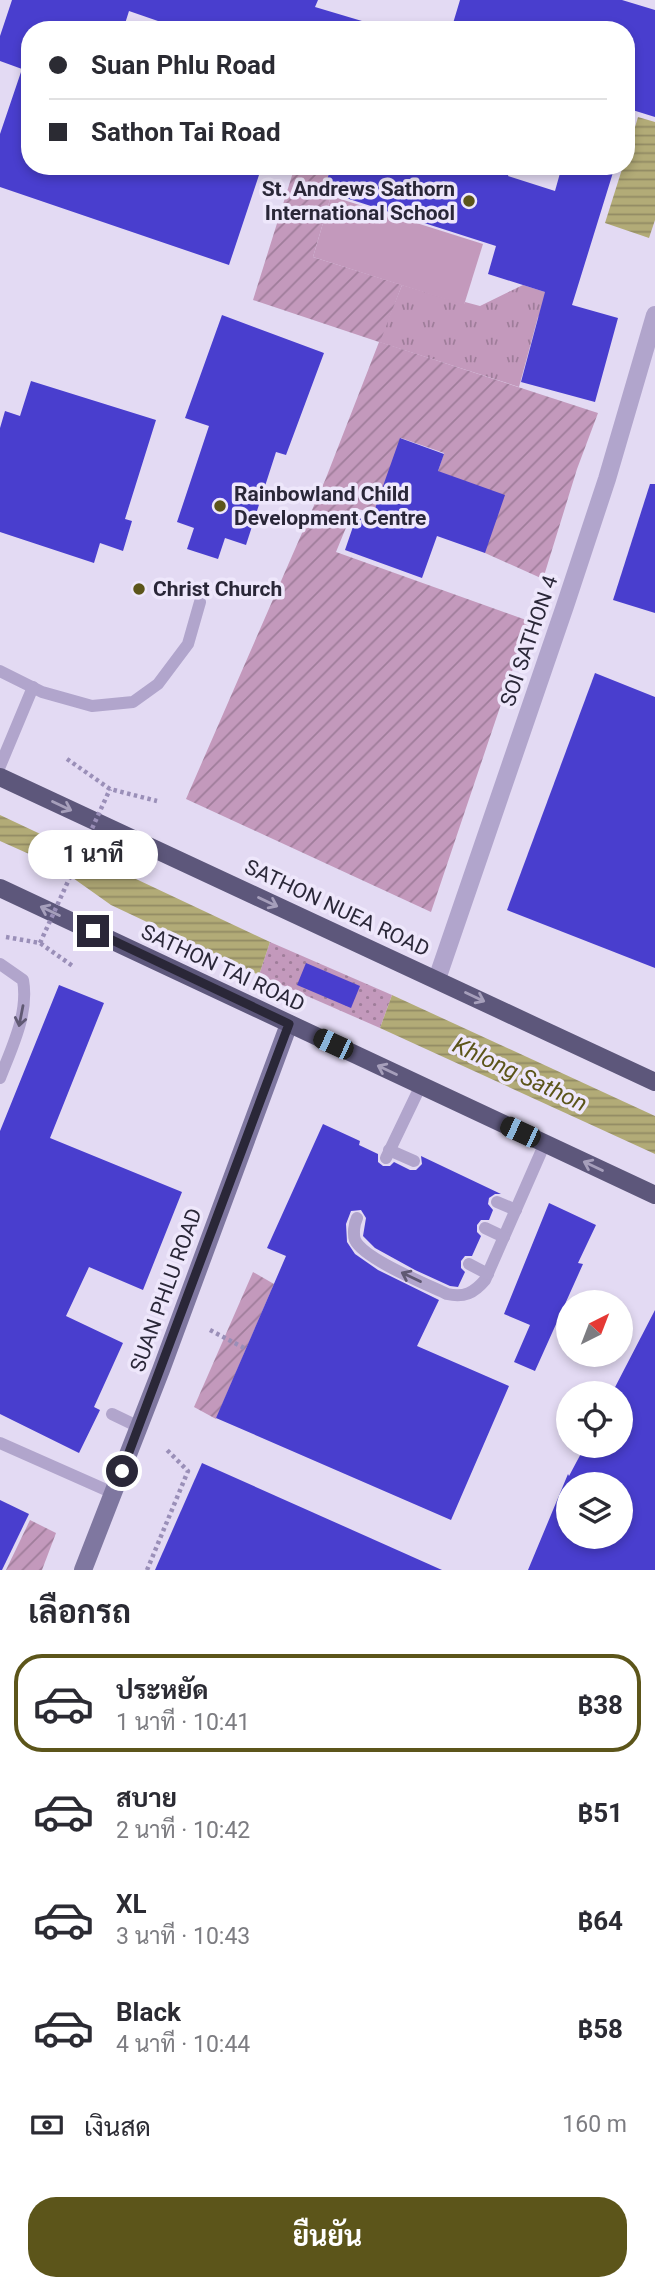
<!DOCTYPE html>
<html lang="th">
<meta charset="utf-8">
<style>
body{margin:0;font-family:Roboto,Sarabun,sans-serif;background:#f7f7f7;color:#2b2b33;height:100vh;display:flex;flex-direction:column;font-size:26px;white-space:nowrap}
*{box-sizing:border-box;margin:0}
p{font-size:23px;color:#7c7c81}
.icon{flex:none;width:38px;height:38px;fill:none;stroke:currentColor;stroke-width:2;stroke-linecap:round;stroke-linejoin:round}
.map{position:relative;height:1570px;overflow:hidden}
.side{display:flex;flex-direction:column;background:#fff;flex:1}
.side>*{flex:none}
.hud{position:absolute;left:21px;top:21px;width:614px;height:154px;border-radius:28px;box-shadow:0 4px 10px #0003;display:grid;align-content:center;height:154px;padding:0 28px;background:#fff}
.needle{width:46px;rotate:42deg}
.buttons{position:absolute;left:556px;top:1290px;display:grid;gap:14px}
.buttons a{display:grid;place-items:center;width:77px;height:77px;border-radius:50%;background:#fff;box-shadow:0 4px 10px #0003;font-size:35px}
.end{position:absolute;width:32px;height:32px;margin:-16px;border:9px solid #2a2738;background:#fff;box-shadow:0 0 0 4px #fff}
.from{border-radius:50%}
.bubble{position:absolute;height:49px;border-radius:24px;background:#fff;box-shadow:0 4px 10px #0003;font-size:23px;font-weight:700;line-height:49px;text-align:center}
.car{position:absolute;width:21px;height:42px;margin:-21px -10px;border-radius:9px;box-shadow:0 0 5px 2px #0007;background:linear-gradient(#222 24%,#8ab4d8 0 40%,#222 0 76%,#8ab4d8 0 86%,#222 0)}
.hud b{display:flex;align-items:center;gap:24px;height:66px;font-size:26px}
.hud b+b{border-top:2px solid #e1e1e2}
.hud i{width:18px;height:18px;background:#2b2b33}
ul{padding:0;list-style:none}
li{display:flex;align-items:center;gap:21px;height:98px;margin:0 14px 10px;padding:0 14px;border:4px solid transparent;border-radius:28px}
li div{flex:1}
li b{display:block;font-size:26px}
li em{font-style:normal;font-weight:700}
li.current{border-color:#5c551a}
li>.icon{width:63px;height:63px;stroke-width:1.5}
h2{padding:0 28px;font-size:32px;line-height:84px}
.pay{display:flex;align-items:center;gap:18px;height:77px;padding:0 28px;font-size:26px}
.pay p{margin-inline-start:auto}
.button{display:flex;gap:14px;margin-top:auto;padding:14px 28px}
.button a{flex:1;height:80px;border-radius:28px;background:#5c551a;color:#fff;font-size:28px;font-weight:700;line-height:80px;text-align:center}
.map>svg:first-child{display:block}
.grass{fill:url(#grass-dots)}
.park{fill:url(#park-tufts)}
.garden{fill:url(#garden-furrows)}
.pitch{fill:#c399bc}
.water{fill:url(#water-rules)}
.building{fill:#493ece;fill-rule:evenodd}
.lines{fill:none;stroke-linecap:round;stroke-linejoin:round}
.path{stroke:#9a8fb8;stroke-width:4.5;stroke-dasharray:3.5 3.5;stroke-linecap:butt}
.lane{stroke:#b1a5cc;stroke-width:12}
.street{stroke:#b1a5cc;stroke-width:18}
.secondary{stroke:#7f77a0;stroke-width:18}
.primary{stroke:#5d577b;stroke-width:18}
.path-bridge{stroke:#9a8fb8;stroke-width:4.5;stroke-dasharray:3.5 3.5;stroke-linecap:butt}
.oneway{stroke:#a69fbb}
.oneway2{stroke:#605973}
.route{stroke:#2a2738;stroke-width:9}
.poi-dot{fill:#5c551a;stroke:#eee7fb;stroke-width:2.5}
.labels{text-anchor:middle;stroke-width:7;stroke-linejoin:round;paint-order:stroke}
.poi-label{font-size:21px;font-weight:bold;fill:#2a2738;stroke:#eee7fb;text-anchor:start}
.street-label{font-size:21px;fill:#2a2738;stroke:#eee7fb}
.water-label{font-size:23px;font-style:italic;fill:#5c551a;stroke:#eee7fb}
</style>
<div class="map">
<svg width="655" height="1570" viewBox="0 0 655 1570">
<defs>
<pattern id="grass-dots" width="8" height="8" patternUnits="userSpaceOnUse" patternTransform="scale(1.75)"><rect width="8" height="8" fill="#c399bc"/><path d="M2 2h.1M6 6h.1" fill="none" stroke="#9f7d9a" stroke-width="1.8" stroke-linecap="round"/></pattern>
<pattern id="park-tufts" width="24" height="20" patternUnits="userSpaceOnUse" patternTransform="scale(1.75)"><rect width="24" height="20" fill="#c399bc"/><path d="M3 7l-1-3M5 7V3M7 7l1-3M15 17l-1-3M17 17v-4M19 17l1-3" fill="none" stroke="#9f7d9a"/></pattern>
<pattern id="garden-furrows" width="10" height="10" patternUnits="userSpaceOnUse" patternTransform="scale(1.75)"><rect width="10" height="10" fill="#c399bc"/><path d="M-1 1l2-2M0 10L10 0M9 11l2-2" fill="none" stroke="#9f7d9a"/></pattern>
<pattern id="water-rules" width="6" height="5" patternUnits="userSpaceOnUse" patternTransform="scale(1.75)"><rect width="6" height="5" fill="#b2ab77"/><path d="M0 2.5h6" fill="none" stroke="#918b63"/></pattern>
</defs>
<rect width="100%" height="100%" fill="#e3daf3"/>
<!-- grass -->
<path class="grass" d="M270,942L392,995L380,1028L259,975Z"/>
<!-- park -->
<path class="park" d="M402,285L464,304L465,302L480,306L523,285L564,298L538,317L519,387L379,342Z"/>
<!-- garden -->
<g class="garden">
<path d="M295,166H331L324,191L331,196L313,257L402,285L380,342L598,413L577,469L543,579L485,553L438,471L444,453L401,438L374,513L354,508L336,552L529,621L431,912L186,799L326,478L379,342L253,300Z"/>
<path d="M253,1272L274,1284L216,1419L194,1407Z"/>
<path d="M30,1520L56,1533L42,1570H6Z"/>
</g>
<!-- pitch -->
<path class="pitch" d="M331,196L483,244L464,305L313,257Z"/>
<!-- water -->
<g class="water">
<path d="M638,117L655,122V220L649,238L605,223L623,166H626L627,154Z"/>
<path d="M0,815L270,942L259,975L111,905L56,866L0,841Z"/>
<path d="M392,995L655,1116V1154L380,1028Z"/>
</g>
<!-- building -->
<g class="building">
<path d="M12,0H318L315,7L372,24L371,30H184L129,11L123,30H30V166H262L229,265L0,187V134L22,69L0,61V36Z"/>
<path d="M460,0H622L655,10V117L626,108V30H451Z"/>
<path d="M331,166H512L508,176L555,191L562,166H615L572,305L618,318L595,402L521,382L545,292L488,274L496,246L324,191Z"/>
<path d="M222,315L324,353L286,455L276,452L246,545L225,538L218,559L187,549L194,528L177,522L209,426L185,418Z"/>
<path d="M31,381L156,420L125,519L132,521L123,551L100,543L94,563L0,532V428L5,411L20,416Z"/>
<path d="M400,438L444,454L438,471L505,495L485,553L437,536L422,578L345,550L357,515L371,520Z"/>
<path d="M650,484H655V613L613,600Z"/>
<path d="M595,673L655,697V968L507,910Z"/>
<path d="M306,963L360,986L351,1008L297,985Z"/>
<path d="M59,985L104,1003L50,1138L182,1192L143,1290L89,1267L66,1316L123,1343L94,1407L100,1410L79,1453L0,1414V1131Z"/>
<path d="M323,1124L360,1141L359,1145L378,1154V1162L383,1166H390L394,1162L410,1170H416L422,1164L421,1156L501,1194H495L489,1198L488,1204L493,1210L489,1220H481L477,1225V1232L481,1236L472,1256H465L461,1261V1268L465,1272L458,1287L450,1286L415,1270L375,1248L363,1236L366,1218L361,1210L351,1211L346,1224L347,1242L355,1254L378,1270L439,1300L417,1346L509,1386L451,1520L216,1418L286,1256L267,1248Z"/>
<path d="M549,1203L596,1225L578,1263L583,1264L535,1371L514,1362L530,1325L504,1314Z"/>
<path d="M655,1310V1570H528L568,1474L569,1476L585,1446H621V1393H612ZM569,1484H621V1536H569Z"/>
<path d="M202,1463L442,1570H155Z"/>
<path d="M0,1500L29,1514L2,1570H0Z"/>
</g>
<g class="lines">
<!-- path -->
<g class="path">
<path d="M67,759L110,789L157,801"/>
<path d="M6,937L40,943L74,967"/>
<path d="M210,1330L246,1349"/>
<path d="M147,1570L188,1471L167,1450"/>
</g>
<!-- lane -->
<g class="lane">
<path d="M0,671L42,692L92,706L133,702L158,684L188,644L200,602"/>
<path d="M0,766L33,687"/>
<path d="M0,964L23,980C29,1013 12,1047 0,1078"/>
<path d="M389,1150L414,1161"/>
<path d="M386,1158L421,1085"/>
<path d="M497,1202L516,1210"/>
<path d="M357,1218C354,1224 353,1234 355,1240C364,1259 426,1284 447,1294C464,1298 474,1293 485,1280L545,1143"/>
<path d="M485,1228L504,1237"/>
<path d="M469,1264L488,1274"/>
<path d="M112,1414L139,1427"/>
<path d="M0,1443L113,1493"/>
</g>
<!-- street -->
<path class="street" d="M437,979L565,606L607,479L655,315"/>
<!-- secondary -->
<path class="secondary" d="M83,1570L161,1370L289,1024"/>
<!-- primary -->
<g class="primary">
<path d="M0,777L655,1082"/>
<path d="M0,888L655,1195"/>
</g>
<!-- path-bridge -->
<path class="path-bridge" d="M40,943L110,789"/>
</g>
<!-- one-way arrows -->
<defs><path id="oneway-shaft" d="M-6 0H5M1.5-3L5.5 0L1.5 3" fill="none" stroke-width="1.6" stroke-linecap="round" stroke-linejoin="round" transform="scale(1.75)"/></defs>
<g class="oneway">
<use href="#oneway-shaft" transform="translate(62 806) rotate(25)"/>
<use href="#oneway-shaft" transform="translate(268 902) rotate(25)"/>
<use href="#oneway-shaft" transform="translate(50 911) rotate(-155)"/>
<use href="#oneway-shaft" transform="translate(475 997) rotate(25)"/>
<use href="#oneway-shaft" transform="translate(387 1070) rotate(-155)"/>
<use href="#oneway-shaft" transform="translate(593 1166) rotate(-155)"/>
</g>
<g class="oneway2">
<use href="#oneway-shaft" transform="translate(21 1016) rotate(101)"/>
<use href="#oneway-shaft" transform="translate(411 1277) rotate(-154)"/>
</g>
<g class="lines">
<!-- route -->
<path class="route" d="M93,931L289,1024L122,1471"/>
</g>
<!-- markers -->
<g class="poi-dot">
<circle cx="469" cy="201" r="7"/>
<circle cx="220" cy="506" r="7"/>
<circle cx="139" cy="589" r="7"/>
</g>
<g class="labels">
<!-- poi labels -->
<g class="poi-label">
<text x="455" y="196" text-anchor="end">St. Andrews Sathorn<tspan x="455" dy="24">International School</tspan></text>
<text x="234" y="501">Rainbowland Child<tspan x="234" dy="24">Development Centre</tspan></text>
<text x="153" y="596">Christ Church</text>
</g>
<!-- street labels -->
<g class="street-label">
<text transform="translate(529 641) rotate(-71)" y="7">SOI SATHON 4</text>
<text transform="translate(337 908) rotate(25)" y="7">SATHON NUEA ROAD</text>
<text transform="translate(223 968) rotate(25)" y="7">SATHON TAI ROAD</text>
<text transform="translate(166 1290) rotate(-70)" y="7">SUAN PHLU ROAD</text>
</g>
<!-- water labels -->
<g class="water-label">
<text transform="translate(520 1074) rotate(25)" y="8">Khlong Sathon</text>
</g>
</g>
</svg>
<div class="buttons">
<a><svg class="needle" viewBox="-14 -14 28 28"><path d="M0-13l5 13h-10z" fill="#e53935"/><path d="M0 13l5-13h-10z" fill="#7c7c81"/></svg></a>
<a><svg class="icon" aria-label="locate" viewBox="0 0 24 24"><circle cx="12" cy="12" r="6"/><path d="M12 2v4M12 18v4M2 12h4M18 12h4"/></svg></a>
<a><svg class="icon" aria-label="layers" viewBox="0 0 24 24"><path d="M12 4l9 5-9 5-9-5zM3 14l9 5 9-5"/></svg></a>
</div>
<i class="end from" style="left:122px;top:1471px"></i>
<i class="end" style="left:93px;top:931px"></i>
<div class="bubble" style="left:28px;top:830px;width:130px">1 นาที</div>
<i class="car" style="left:333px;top:1044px;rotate:295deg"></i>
<i class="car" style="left:520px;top:1132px;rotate:295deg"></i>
<div class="hud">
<b><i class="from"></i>Suan Phlu Road</b>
<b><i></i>Sathon Tai Road</b>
</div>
</div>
<section class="side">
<h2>เลือกรถ</h2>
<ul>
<li class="current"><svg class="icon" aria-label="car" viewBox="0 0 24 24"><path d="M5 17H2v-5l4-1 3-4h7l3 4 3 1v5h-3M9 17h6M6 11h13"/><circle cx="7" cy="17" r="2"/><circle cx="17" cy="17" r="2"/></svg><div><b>ประหยัด</b><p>1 นาที · 10:41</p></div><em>฿38</em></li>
<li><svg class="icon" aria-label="car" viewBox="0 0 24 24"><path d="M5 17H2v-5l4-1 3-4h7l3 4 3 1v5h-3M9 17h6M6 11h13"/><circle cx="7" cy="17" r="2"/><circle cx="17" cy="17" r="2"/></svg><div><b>สบาย</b><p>2 นาที · 10:42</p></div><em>฿51</em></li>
<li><svg class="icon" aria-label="car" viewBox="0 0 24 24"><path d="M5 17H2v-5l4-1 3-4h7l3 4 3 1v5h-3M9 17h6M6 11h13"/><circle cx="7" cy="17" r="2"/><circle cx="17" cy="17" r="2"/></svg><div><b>XL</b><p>3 นาที · 10:43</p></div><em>฿64</em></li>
<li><svg class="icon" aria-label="car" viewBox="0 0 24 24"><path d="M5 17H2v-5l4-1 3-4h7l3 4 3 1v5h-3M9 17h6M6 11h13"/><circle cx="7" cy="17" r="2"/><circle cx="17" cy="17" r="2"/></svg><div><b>Black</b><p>4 นาที · 10:44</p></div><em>฿58</em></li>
</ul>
<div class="pay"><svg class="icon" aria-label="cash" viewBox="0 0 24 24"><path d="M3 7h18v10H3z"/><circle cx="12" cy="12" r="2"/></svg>เงินสด<p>160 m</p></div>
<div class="button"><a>ยืนยัน</a></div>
</section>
